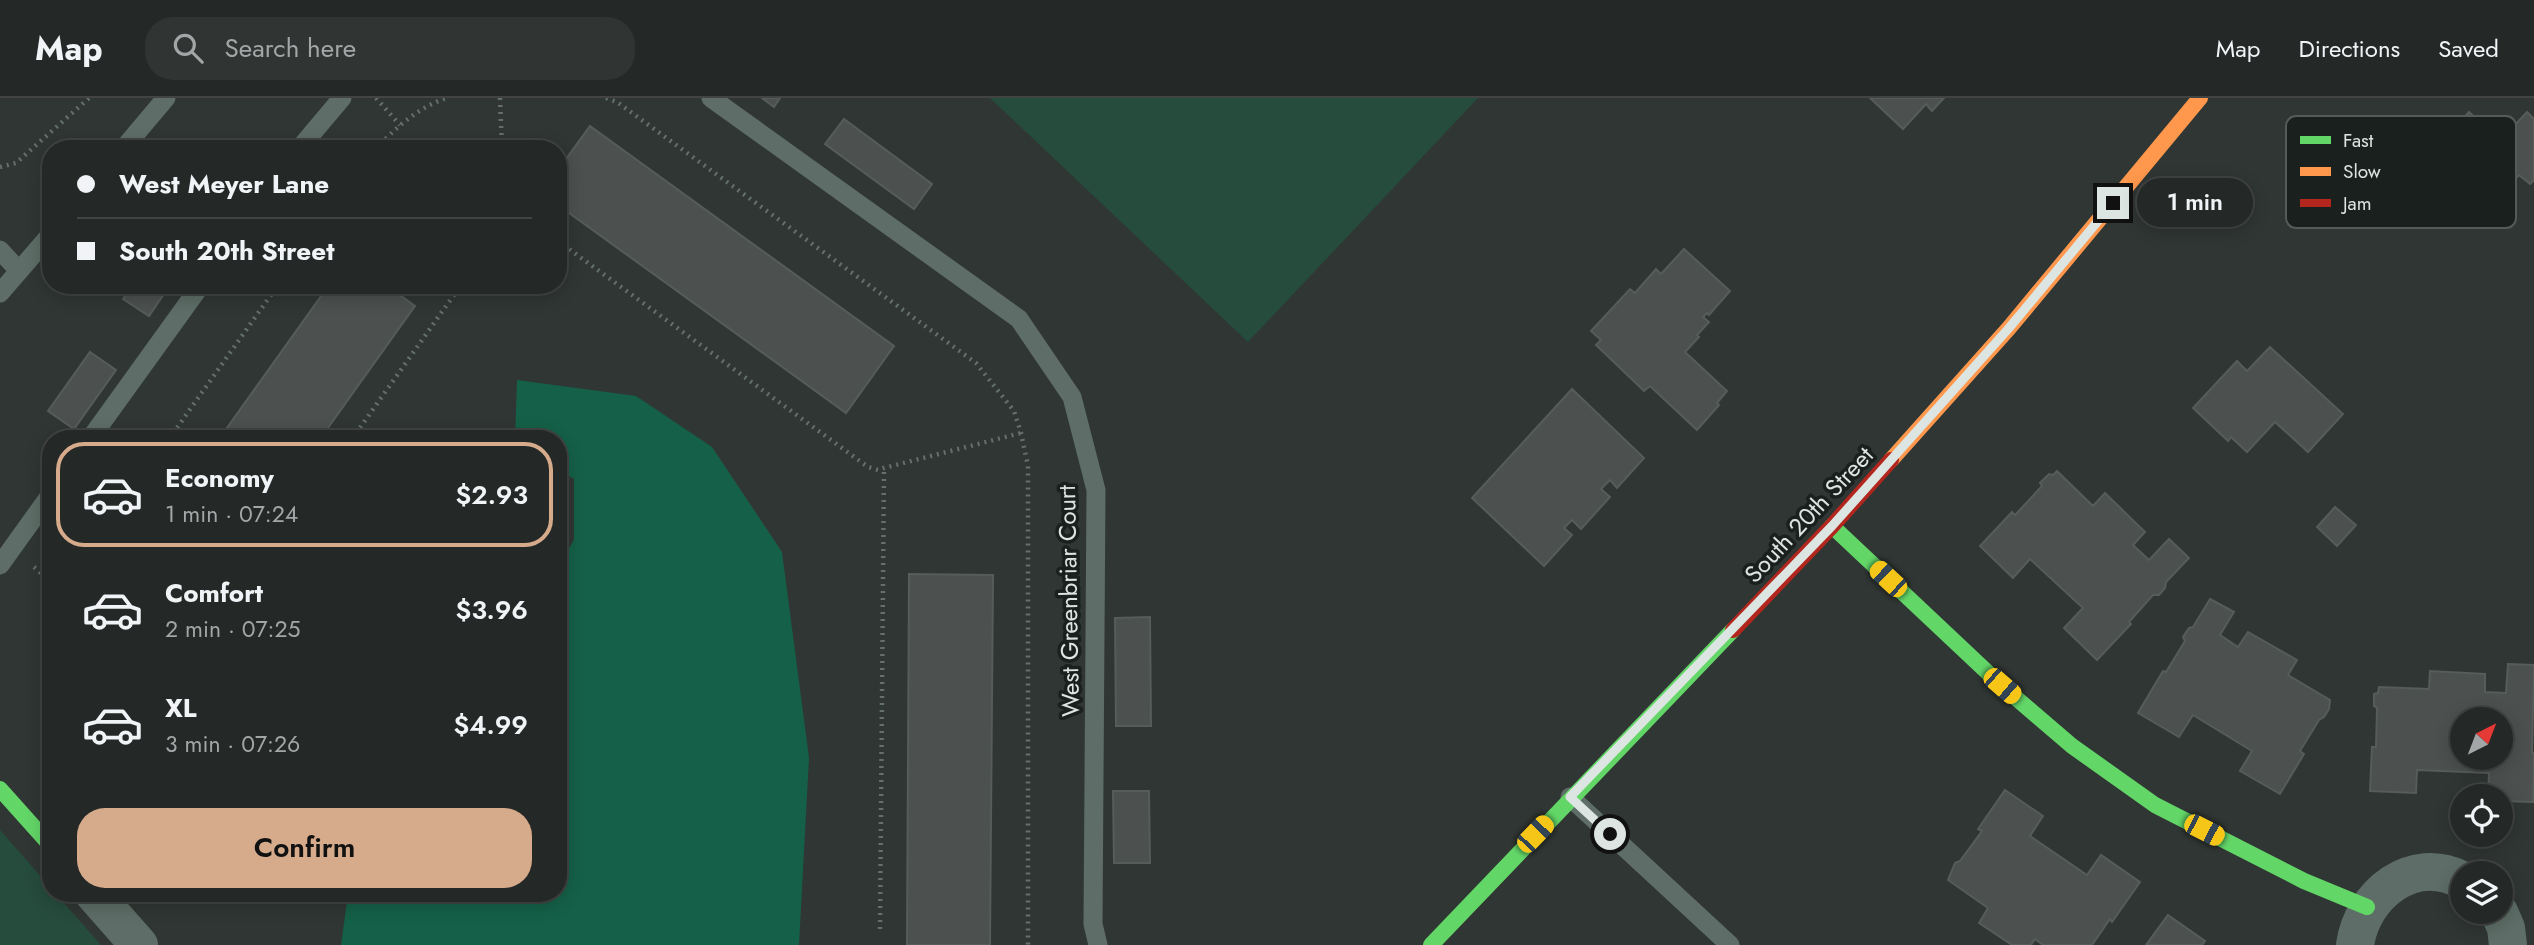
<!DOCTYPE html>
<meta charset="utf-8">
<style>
body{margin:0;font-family:Jost,sans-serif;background:#303432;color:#f1f3f6;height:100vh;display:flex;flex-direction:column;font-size:26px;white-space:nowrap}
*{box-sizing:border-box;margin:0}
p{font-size:23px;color:#a3a6a7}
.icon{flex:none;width:38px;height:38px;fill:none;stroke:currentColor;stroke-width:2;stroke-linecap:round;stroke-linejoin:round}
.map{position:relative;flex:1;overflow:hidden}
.sheet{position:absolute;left:42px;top:332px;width:525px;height:472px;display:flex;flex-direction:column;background:#242826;border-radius:28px;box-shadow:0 4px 18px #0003,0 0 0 2px #414443}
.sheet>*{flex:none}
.hud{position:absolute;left:42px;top:42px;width:525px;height:154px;border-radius:28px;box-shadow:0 4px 18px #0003,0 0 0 2px #414443;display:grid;align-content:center;height:154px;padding:0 35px;background:#242826}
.needle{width:46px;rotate:42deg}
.buttons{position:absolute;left:2450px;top:609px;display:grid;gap:14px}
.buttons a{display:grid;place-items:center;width:63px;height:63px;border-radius:50%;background:#242826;box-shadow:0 4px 18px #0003,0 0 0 2px #414443;font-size:35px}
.end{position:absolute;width:32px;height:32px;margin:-16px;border:9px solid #dce5e1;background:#111;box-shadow:0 0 0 4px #111}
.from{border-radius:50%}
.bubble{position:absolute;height:49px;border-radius:24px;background:#242826;box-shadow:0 4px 18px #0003,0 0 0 2px #414443;font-size:23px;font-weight:600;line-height:49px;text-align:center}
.car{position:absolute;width:21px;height:42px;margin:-21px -10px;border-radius:9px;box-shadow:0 0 5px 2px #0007;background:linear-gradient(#f5c518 24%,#345 0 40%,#f5c518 0 76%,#345 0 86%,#f5c518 0)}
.hud b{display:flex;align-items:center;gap:24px;height:66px;font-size:26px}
.hud b+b{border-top:2px solid #414443}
.hud i{width:18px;height:18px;background:#f1f3f6}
ul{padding:12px 0 0;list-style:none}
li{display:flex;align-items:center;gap:21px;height:105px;margin:0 14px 10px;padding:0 21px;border:4px solid transparent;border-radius:28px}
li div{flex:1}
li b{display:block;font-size:26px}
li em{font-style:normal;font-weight:600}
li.selected{border-color:#d6ab8b}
li>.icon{width:63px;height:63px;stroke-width:1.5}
.primary-button{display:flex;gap:14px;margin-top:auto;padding:14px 35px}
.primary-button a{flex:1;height:80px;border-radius:28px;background:#d6ab8b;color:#111;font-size:28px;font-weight:600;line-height:80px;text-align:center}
header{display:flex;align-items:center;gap:42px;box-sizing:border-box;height:98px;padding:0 35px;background:#242826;border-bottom:2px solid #414443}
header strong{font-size:33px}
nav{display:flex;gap:38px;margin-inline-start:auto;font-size:24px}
.search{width:490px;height:63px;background:#303432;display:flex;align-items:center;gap:18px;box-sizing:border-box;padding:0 24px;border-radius:28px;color:#a3a6a7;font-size:26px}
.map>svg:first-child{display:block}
.green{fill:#264c3d}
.water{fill:#156048}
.building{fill:#4c514f;stroke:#565c59;stroke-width:2;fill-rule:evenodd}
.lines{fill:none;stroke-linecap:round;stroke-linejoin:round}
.path{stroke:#64706b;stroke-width:4.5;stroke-dasharray:2 5;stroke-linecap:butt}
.lane{stroke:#5e6d67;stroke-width:19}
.street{stroke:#5e6d67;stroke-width:38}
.fast{stroke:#63d668;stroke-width:16}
.slow{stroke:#ff974d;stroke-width:16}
.jam{stroke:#b3261e;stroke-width:16}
.route{stroke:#dce5e1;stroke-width:9}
.labels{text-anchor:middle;stroke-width:7;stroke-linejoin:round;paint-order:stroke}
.street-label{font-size:24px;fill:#dce5e1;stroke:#19201d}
.key{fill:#19201d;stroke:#545b58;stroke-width:2}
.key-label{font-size:19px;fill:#dce5e1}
</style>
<header>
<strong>Map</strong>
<div class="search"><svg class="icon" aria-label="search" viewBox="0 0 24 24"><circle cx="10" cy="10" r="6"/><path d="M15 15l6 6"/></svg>Search here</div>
<nav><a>Map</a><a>Directions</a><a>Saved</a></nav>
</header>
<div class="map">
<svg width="2534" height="847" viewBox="0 0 2534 847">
<rect width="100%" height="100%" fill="#303633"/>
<!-- green -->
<g class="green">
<path d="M990,0H1478L1248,244Z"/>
<path d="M0,732L51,790V796H56L101,847H0Z"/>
</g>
<!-- water -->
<path class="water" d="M517,282L636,298L712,349L782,454L809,660L799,847H341L348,796H558V468L574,442V381L558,372V341H515Z"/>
<!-- building -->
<g class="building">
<path d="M762,0H780L774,9Z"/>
<path d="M1870,0H1944L1932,13L1926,6L1903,31Z"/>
<path d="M2469,14L2500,43L2527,14L2534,21V82L2530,86L2519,77L2476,123L2418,70Z"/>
<path d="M844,21L932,86L914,111L825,46Z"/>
<path d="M590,28L894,248L846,315L558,107V72Z"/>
<path d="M1684,151L1730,193L1709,217L1707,215L1703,219L1709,224L1697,237L1699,239L1685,254L1727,293L1717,305L1719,307L1697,332L1650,288L1644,293L1596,247L1601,242L1591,233L1630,191L1635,195L1656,171L1661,176Z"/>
<path d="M132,187H170L149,218L123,201Z"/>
<path d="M329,187H386L415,208L320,341H219Z"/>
<path d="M2270,249L2343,316L2308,354L2275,324L2247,354L2231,339L2228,343L2193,310L2237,263L2247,273Z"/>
<path d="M90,254L116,272L74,331L48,313Z"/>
<path d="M1572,291L1644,360L1617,390L1610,382L1601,391L1610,399L1581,431L1572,422L1564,430L1572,437L1544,468L1472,400Z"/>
<path d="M2057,373L2093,408L2105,395L2145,434L2133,447L2149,462L2169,441L2189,460L2166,484L2165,490L2159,497H2153L2129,524L2131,526L2097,562L2064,530L2083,510L2030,461L2013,480L1980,448L2012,414L2015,417L2042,388L2040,385L2049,376L2053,377Z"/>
<path d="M2335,409L2356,427L2337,448L2317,429Z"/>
<path d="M909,476L993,477L990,847H907Z"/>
<path d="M2210,501L2234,514L2220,537L2238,549L2248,534L2297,562L2288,577L2330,602L2329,611L2324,619L2319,622L2300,653L2304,656L2280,696L2240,673L2252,653L2193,617L2179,639L2138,615L2163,573L2166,574L2185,543L2183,539L2189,530L2193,529Z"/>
<path d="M1150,519L1151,628H1116L1115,520Z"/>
<path d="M2508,566L2534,567L2532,655H2534L2533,704L2501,703V698H2488L2489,675L2417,672L2416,695L2370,693L2372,649H2376L2377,610L2374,608V596L2378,595L2379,589L2429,591L2430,573L2485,576V594L2506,595ZM2462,621H2501V660H2462Z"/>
<path d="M2005,692L2043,718L2030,738L2087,777L2101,757L2140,784L2112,824L2110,821L2092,847H2043L2035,841L2031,847H2012L1979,825L1988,810L1948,782L1955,765L1960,763L1982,733L1978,731Z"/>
<path d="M1113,693H1149L1150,765H1114Z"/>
<path d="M2168,817L2205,843L2202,847H2146Z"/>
</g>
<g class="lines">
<!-- path -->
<g class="path">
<path d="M376,0L400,27"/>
<path d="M500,0L502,51"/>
<path d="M606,0L617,4L976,265L1014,313L1021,335L1028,368V847"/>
<path d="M376,51C396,29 418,10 446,0"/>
<path d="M0,69L16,65L89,0"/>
<path d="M558,143L868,369L878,372L884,370L1021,335"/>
<path d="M169,341L278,187"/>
<path d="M352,341L456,194L458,187"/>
<path d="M34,469L51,484"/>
<path d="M880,831L884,370"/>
</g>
<!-- lane -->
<g class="lane">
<path d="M711,0L1019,221L1072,299L1096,392L1093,826L1098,847"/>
<path d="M123,51L166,0"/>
<path d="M299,51L342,0"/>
<path d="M0,152L19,173"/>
<path d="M0,195L51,136"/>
<path d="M90,341L201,187"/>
<path d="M0,467L51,396"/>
<path d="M1570,699L1730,847"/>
</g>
<!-- street -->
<g class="street">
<path d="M94,796L139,847"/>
<path d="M2499,814L2506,830L2508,847"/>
<path d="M2355,847C2362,797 2412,756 2462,782"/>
</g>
<!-- fast -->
<g class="fast">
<path d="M1832,428L2002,588L2072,648L2155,707L2304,783L2367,809"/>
<path d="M0,691L51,748"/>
<path d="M1431,847L1733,532"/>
</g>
<!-- slow -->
<path class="slow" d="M1891,362L2009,230L2200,0"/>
<!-- jam -->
<path class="jam" d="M1733,532L1832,428L1891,362"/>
</g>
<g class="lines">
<!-- route -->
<path class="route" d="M1610,736L1570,699L1832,428L2009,230L2113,105"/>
</g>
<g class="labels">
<!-- street labels -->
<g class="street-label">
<text transform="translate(1809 417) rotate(-47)" y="8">South 20th Street</text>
<text transform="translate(1069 503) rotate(-91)" y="8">West Greenbriar Court</text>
</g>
</g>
<!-- legend -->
<rect x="2286" y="18" width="230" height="112" rx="10" class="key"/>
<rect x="2300" y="38" width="31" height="8" fill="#63d668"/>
<rect x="2300" y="69" width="31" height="9" fill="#ff974d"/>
<rect x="2300" y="101" width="31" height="8" fill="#b3261e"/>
<g class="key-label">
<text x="2343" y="49">Fast</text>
<text x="2343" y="80">Slow</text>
<text x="2343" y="112">Jam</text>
</g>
</svg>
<div class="buttons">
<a><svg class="needle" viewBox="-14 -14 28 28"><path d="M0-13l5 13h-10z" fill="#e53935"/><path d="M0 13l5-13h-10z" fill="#a3a6a7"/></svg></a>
<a><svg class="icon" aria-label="locate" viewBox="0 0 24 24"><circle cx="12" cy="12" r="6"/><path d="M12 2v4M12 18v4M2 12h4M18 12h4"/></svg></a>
<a><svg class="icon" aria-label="layers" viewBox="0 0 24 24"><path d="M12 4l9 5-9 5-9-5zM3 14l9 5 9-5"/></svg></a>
</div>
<i class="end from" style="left:1610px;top:736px"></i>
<i class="end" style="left:2113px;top:105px"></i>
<div class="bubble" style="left:2137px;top:80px;width:116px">1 min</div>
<i class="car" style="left:1888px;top:481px;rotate:313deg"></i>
<i class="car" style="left:2002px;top:588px;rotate:131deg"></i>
<i class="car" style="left:2204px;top:732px;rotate:117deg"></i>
<i class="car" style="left:1535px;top:736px;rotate:44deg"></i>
<div class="hud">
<b><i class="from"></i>West Meyer Lane</b>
<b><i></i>South 20th Street</b>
</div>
<section class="sheet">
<ul>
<li class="selected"><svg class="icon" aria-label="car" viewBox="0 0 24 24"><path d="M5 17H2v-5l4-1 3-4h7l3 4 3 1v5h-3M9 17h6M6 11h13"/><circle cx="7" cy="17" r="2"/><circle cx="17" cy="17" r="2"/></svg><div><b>Economy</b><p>1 min · 07:24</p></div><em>$2.93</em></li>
<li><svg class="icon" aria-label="car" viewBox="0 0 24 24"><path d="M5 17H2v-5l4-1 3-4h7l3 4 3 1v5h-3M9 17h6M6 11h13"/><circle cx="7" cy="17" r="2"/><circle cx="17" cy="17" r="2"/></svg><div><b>Comfort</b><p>2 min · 07:25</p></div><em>$3.96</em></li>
<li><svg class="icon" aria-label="car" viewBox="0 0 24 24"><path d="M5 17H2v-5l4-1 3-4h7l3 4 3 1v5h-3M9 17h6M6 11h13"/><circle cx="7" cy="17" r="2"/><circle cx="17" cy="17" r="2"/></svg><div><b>XL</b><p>3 min · 07:26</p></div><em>$4.99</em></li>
</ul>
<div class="primary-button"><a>Confirm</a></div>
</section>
</div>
